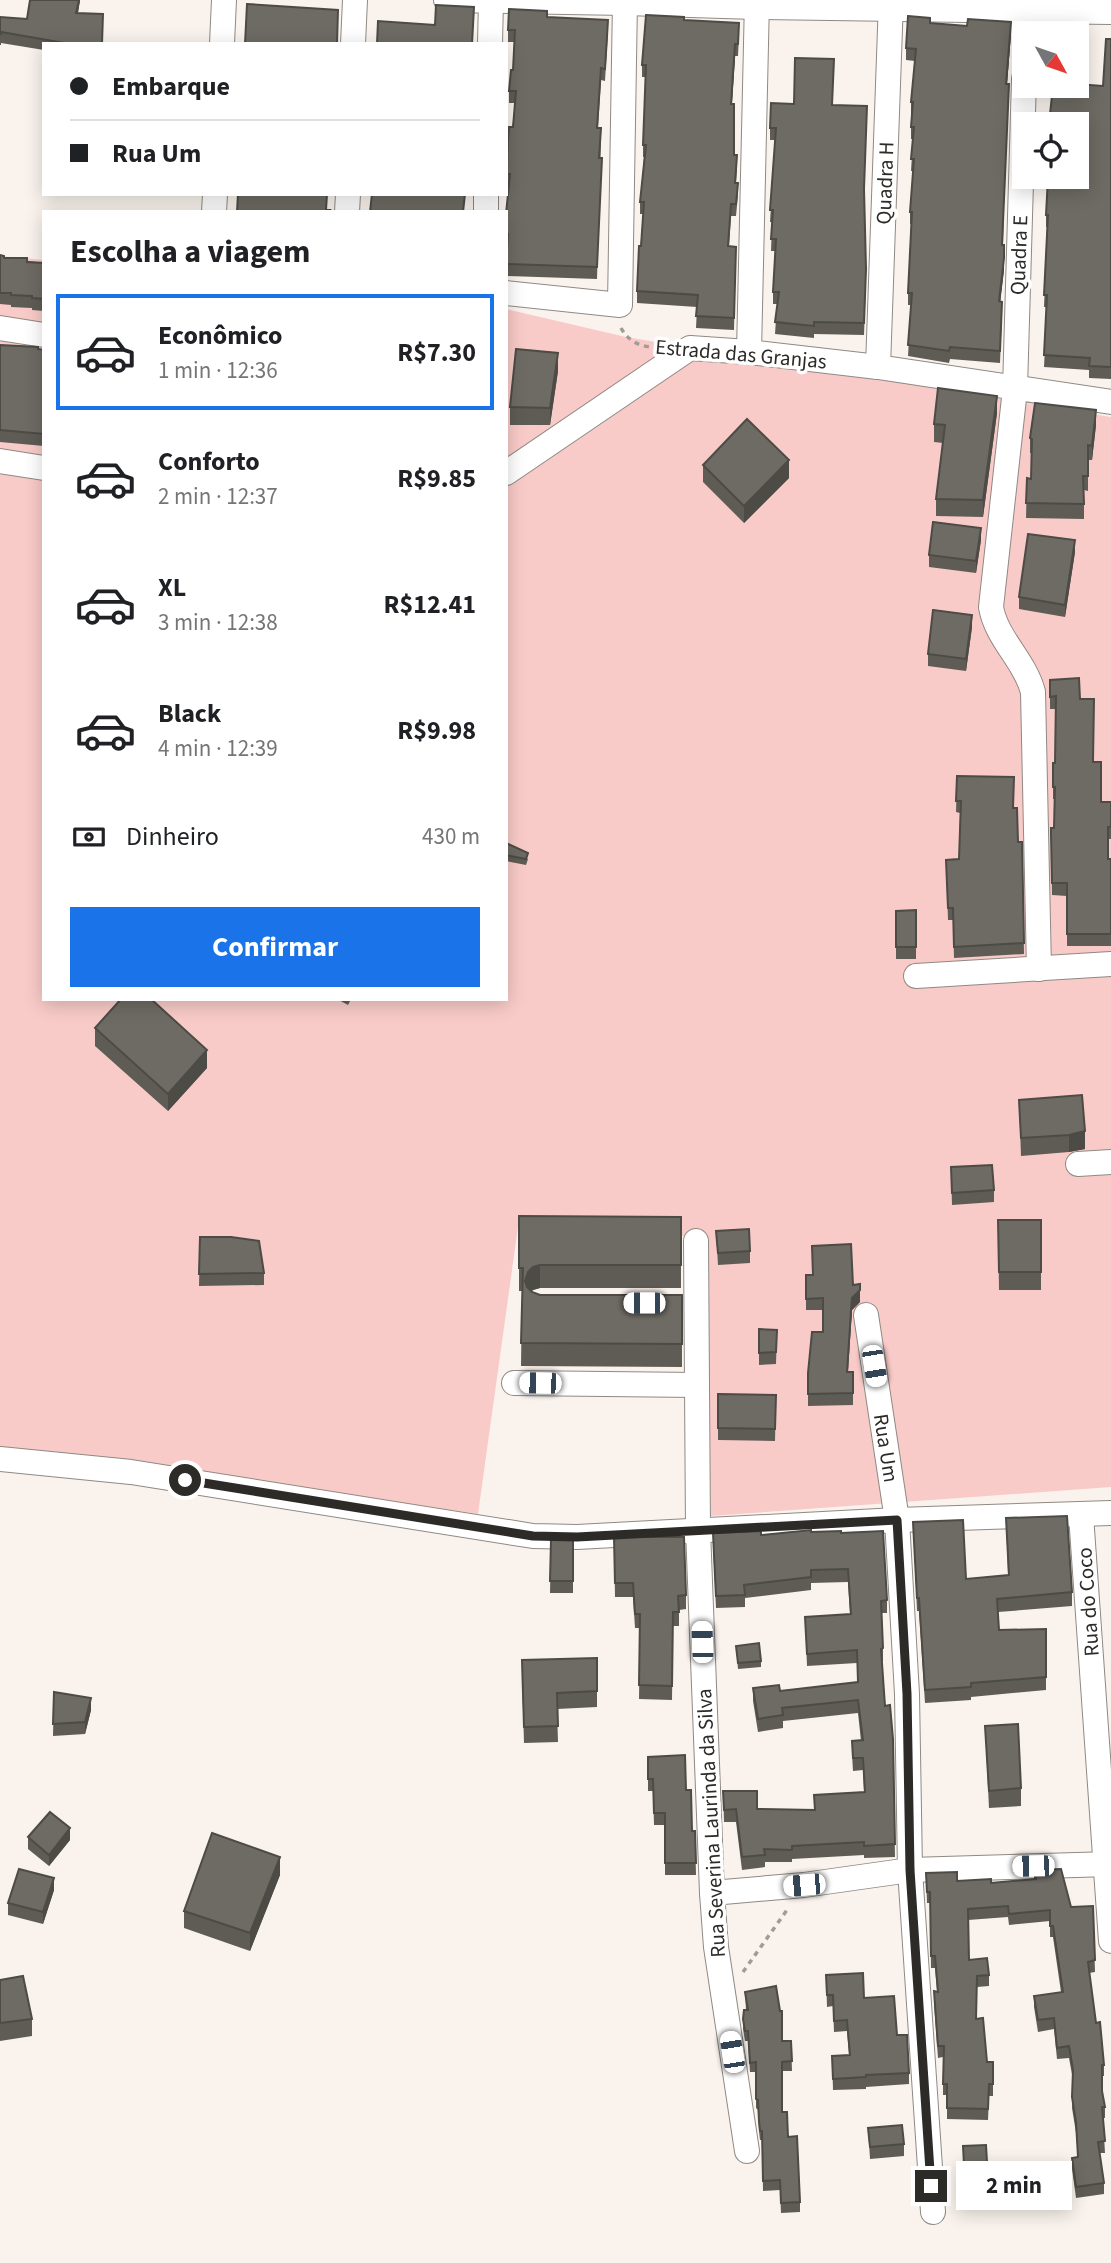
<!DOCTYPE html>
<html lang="pt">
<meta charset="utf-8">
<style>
body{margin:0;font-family:"Source Sans 3",sans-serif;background:#f6f6f6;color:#202124;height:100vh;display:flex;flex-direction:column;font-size:26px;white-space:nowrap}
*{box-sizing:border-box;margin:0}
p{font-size:23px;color:#757577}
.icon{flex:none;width:38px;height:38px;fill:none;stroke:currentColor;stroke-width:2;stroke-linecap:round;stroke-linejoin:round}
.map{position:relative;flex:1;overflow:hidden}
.sheet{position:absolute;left:42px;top:210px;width:466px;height:791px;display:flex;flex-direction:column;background:#fff;border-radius:0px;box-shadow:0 4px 18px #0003}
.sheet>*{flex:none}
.banner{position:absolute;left:42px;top:42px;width:466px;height:154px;border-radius:0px;box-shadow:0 4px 18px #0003;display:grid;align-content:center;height:154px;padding:0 28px;background:#fff}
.needle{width:46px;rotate:130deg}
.buttons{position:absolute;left:1012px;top:21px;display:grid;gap:14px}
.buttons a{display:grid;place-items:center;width:77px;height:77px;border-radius:0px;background:#fff;box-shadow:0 4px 18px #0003;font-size:35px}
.end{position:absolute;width:32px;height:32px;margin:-16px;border:9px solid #2d2b28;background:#fff;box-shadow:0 0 0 4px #fff}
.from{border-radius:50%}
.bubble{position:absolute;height:49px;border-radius:0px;background:#fff;box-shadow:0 4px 18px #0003;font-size:23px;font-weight:700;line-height:49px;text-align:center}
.car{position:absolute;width:21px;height:42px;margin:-21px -10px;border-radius:9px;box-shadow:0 0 5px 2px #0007;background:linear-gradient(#fff 24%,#345 0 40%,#fff 0 76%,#345 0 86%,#fff 0)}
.banner b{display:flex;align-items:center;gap:24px;height:66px;font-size:26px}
.banner b+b{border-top:2px solid #e0e0e0}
.banner i{width:18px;height:18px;background:#202124}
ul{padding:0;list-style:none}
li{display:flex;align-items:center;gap:21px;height:116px;margin:0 14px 10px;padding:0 14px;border:4px solid transparent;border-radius:0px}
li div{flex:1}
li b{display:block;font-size:26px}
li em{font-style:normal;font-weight:700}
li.selected{border-color:#1a73e8}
li>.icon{width:63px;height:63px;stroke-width:1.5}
h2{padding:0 28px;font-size:32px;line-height:84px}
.pay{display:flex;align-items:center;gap:18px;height:77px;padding:0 28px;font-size:26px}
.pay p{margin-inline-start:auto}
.button{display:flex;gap:14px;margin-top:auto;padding:14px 28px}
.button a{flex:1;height:80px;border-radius:0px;background:#1a73e8;color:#fff;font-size:28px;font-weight:700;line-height:80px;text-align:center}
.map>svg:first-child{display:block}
.green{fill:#f9cbc8}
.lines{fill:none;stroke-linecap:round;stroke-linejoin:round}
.street-casing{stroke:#8f8984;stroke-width:26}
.path{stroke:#a19c97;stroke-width:3.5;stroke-dasharray:5 5;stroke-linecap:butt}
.street{stroke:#fff;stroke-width:24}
.wall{fill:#5f5c56}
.shaded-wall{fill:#4d4b46}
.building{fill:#6e6b64;stroke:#4d4b46;stroke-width:2}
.route{stroke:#2d2b28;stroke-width:9}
.labels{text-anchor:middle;stroke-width:7;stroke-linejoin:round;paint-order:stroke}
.street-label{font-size:21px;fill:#2d2b28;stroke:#fff}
</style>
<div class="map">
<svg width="1111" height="2263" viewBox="0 0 1111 2263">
<rect width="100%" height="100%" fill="#faf3ed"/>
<!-- green -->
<path class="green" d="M0,256L44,260V999H506V309L626,337L1111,417V1487L711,1516L704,1237L518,1227L478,1514L76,1455L0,1447Z"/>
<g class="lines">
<!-- street casing -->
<g class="street-casing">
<g id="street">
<path d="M446,0L625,3L756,7L1111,12"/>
<path d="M222,44L224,0"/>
<path d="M353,44L355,0"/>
<path d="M490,44L491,0"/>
<path d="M1024,79L1015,389L991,607C996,638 1025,661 1033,692L1039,969"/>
<path d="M214,212L215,194"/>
<path d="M347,212L348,194"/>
<path d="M486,212V194"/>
<path d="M506,293L620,305L625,0"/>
<path d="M0,328L44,335"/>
<path d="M749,352L757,0"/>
<path d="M878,367L891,0"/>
<path d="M0,461L44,468"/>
<path d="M506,473L690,348L749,352L878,367L1111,402"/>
<path d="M916,976L1111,964"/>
<path d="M1078,1164L1111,1162"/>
<path d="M696,1241L698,1530L712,1893L716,1947L747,2151"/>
<path d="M866,1315L897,1520L907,1694L910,1870L933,2212"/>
<path d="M514,1383L697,1385"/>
<path d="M0,1459L131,1472L533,1536L577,1537L897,1520L1111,1513"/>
<path d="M1081,1515L1111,1941"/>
<path d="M712,1893L804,1885L910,1870L1111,1864"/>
</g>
</g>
<!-- path -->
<g class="path">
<path d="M621,328C627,339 637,346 651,347"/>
<path d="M743,1972L787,1910"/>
</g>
<!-- street -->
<use href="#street" class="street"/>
</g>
<!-- wall -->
<g class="wall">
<path d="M30,0H80L78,13L103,44H44V50L1,43V45H0V17L27,19Z"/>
<path d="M547,17L608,32L605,81L601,80L598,128L601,140L597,279L506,276L507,245H506V214L509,186H507V174L515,103H509V91L513,70L514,42H508V30Z"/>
<path d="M684,20L739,35L738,56H735L732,104L734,155L737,167L736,183L738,195L736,216H731L729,246L736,247L734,330L696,328L697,307L637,303V291L643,214H640V202L644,157H643V145L646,77H642V65Z"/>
<path d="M930,23L1011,34L1007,84L1003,245L1004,270L1000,302L1002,314L1000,363L950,359L949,363L908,356L911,305H908V293L911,224H910V212L913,171H911L913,139H911V102L915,61L906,60V48Z"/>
<path d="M1111,39V379L1089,378V370L1044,367L1047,307H1044L1047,227H1046V215L1103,86Z"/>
<path d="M833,105L864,196L866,281L864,335L814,334V338L775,334L777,304H773V292L775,251H771L772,222H770L775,140H770V128Z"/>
<path d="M0,255L4,258L44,263V311L32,310V308L11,307V305L0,304Z"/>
<path d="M0,345L44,350V446L0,442Z"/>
<path d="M558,371L550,425H510V407Z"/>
<path d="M997,413L983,517L936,516V499L943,443L934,442V424Z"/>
<path d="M1096,425L1092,460H1088V491L1084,490V519L1026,518L1027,478L1031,479V453H1030V438Z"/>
<path d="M703,465L789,478L744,523L703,482Z"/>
<path d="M981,540L976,573L929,567V555Z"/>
<path d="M1075,552L1065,617L1019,609V597Z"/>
<path d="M972,627L966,671L928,666V654Z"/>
<path d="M1050,680L1080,699L1101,802H1111V839H1108V859H1111V946H1067V896L1052,895L1051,834L1054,828L1055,799H1053V763H1055L1056,709H1050Z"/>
<path d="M957,776L1013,808L1018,842H1022L1024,954L954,958L953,920H948L946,860L959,859L960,813L956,812Z"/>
<path d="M506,843L528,859L526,865L506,861Z"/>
<path d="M916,910V959H896V911Z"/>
<path d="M337,999H351L348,1005Z"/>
<path d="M95,1028L207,1068L168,1111L95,1046Z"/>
<path d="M1082,1095L1085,1149L1069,1152L1021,1156L1019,1100Z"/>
<path d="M951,1167L994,1190V1202L952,1205Z"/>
<path d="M519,1216L681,1217V1288H540L533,1290L531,1292L540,1295H682V1367L521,1366L522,1291H519Z"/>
<path d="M998,1220H1041V1290H999Z"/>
<path d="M716,1231L750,1251V1263L718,1265Z"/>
<path d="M200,1237L264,1273V1285L199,1286Z"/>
<path d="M812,1246L853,1285L860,1302L852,1310L851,1323L848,1372H853V1405L808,1406V1373L823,1332V1310H806V1275H813Z"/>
<path d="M759,1329L777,1330L776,1364L759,1365Z"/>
<path d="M718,1394L776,1395L775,1441L718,1440Z"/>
<path d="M1006,1518L1072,1592V1606L998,1612L999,1630L1046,1629V1690L971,1697V1700L925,1703L919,1611H917L913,1522L966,1579L1008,1575Z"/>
<path d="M811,1532L841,1533L887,1600V1613H882L883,1648V1661H882L885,1706L893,1739L895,1857L864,1858V1855L792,1859V1862H765V1867L742,1870L736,1822H724L723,1791L757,1809L814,1810V1795L864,1792L863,1770L853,1771L852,1754V1741H861L858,1713L783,1721V1728L758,1732L753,1701V1688L780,1691L858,1682L857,1663L807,1666L805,1617L850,1614L848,1582L811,1583V1590L745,1598V1607L716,1608L713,1546L761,1535Z"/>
<path d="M614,1537L686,1595V1609L679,1610V1626H673L672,1700L639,1699L640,1628H635L633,1597H615Z"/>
<path d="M551,1540H573V1593H550Z"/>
<path d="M736,1646L761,1661V1667L738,1669Z"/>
<path d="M597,1658V1707L557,1709L558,1742L524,1743L522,1676Z"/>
<path d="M54,1692L91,1710L85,1734L53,1736Z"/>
<path d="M985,1726L1021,1788V1806L989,1808Z"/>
<path d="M648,1757L686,1790L692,1831H695L696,1875H665V1825H654L653,1791H648Z"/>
<path d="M28,1837L70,1840L49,1866L28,1849Z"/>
<path d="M1034,1870L1071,1907L1093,1906L1095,1972L1089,1973L1096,2023L1104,2065V2076H1102V2091L1105,2107V2118H1103L1105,2153H1099L1104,2183V2194L1076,2198L1072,2169V2158L1078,2157L1076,2133L1072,2108L1073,2080L1069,2058L1057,2059L1054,2029L1038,2032L1034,2007V1996L1061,1992L1053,1937H1050V1921L1009,1925L1008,1917L968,1920L969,1960L989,1975V1986L977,1987V2019L987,2062H993V2096H989L988,2120L947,2119V2095H943V2057L938,2058L934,2003V1991H937L935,1968H931L930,1903H927L926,1873L957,1881L991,1883L1034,1879Z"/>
<path d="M280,1875L250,1951L184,1928V1911Z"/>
<path d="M54,1890L43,1924L8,1915V1903Z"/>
<path d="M826,1975L864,1998L897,2035L909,2073V2084L866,2087V2089L833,2090L832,2056L849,2055L847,2031L834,2032L833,2006L827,2007Z"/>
<path d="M0,1980L32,2019V2036L0,2041Z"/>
<path d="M745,1992L782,2041H791L792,2071H782V2112L800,2202V2212L781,2213L780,2190L763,2191L762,2140H760L759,2131L758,2110L756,2108V2072H750L748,2041H745L743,2029L744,2010H746Z"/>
<path d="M868,2128L904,2144V2156L870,2159Z"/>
<path d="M963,2146L988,2180V2190L965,2193Z"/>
</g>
<!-- shaded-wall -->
<g class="shaded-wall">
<path d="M79,0H80L76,24V13Z"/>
<path d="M1011,22V34L1006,96V84Z"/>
<path d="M735,44V56L731,116V104Z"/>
<path d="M1004,245V270L999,313V301Z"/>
<path d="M558,353V371L550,425V408Z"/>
<path d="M997,396V413L983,517V500Z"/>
<path d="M1096,410V425L1092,460V446Z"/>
<path d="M789,460V478L744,523V506Z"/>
<path d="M981,528V540L976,573V561Z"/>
<path d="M1075,540V552L1065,617V605Z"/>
<path d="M972,615V627L966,671V659Z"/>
<path d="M207,1050V1068L168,1111V1094Z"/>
<path d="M1085,1131V1149L1069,1152V1135Z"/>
<path d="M540,1265V1288L533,1290L528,1295L525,1281L528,1272L533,1267Z"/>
<path d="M860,1290V1302L852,1310L847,1384L852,1298Z"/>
<path d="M91,1698V1710L85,1734V1722Z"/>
<path d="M70,1828V1840L49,1866V1855Z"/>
<path d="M280,1857V1875L250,1951V1933Z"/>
<path d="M54,1878V1890L43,1924V1912Z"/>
</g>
<!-- building -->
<g class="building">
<path d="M30,0H79L76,13L103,14L102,44H70L1,32V34H0V17L27,19Z"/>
<path d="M247,4L338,10L337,44H245Z"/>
<path d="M436,5L474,7L472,44H377L378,21L435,25Z"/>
<path d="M509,9L547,11V17L608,20L605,69L601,68L597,128H601L599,158H602L597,267L506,264L508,234L506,233V214L510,174H507L508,140L509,127H513L516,91H509L511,70H513L515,30H508Z"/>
<path d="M646,15L684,17V20L739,23L738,44H735L731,104H734V155H737L735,183H738L736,204H731L728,246L736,247L734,318L696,316L698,295L637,291L639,246H641L644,202H640L646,145H643L646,65H642Z"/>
<path d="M908,16L930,18V23L967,26L968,19L1011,22L1006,84H1009L1002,245H1004V258L999,301L1002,302L1000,351L950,347L949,351L908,345L912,293H908L912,212H910L914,159H911L914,127H911L913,102H911L916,49L906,48Z"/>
<path d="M1106,39H1111V367L1089,366L1090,358L1044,355L1047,295H1044L1048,215H1046L1048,177H1076V124H1049L1053,86H1076V84L1103,86Z"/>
<path d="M795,58L834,59L832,105L867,106L864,189L866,269L864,323L814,322V326L775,322L779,292H773L776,239H771L773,210H770L776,128H770L771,103L794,104Z"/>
<path d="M238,194H327L326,210H330L329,212H237Z"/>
<path d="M372,194H465L463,212H370Z"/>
<path d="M0,255L4,256V258H27V262L44,263V299L32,298V296L11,295V293H0Z"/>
<path d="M0,345L38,347V349L44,350V434L0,430Z"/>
<path d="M516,349L558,353L550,408L510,407Z"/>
<path d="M938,388L997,396L983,500L936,499L945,425L934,424Z"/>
<path d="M1035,403L1096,410L1092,446L1088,445V476H1083L1084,504L1026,503L1027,478L1031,479L1032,439L1030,438Z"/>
<path d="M747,419L789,460L744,506L703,465Z"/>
<path d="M933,522L981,528L976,561L929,555Z"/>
<path d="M1028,534L1075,540L1065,605L1019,597Z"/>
<path d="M933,610L972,615L966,659L928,654Z"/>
<path d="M1079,678L1080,699H1094L1093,762H1101V802H1111V827H1108V859H1111V934H1067V883H1052L1051,834V828H1054L1055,787H1053V763H1055L1056,696L1050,697V680Z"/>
<path d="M957,776L1014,777L1013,808H1017L1018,842H1022L1024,943L954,947L953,908H948L946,860L959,859L961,801H956Z"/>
<path d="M506,843L528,853L526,859L506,855Z"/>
<path d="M916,910V947H896V911Z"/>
<path d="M121,999H151L207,1050L168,1094L95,1028Z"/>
<path d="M1082,1095L1085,1131L1069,1135L1021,1138L1019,1100Z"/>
<path d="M992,1165L994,1190L952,1193L951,1167Z"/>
<path d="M519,1216L681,1217V1265H540L533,1267L528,1272L525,1281L527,1287L532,1292L540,1295H682V1344L521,1343L523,1268H519Z"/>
<path d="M998,1220H1041V1272H999Z"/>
<path d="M749,1229L750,1251L718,1253L716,1231Z"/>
<path d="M200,1237H231L259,1241L264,1273L199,1274Z"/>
<path d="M851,1244L853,1285L860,1284V1290L852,1298L851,1311L847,1372H853V1393L808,1394V1373L812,1332H823V1298L806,1299V1275H813L812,1246Z"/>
<path d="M759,1329L777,1330L776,1352L759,1353Z"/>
<path d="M718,1394L776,1395L775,1429L718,1428Z"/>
<path d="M1067,1516L1072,1592L997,1599L999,1630L1046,1629V1677L971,1683V1687L925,1690L919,1598H917L913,1522L963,1520L966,1579L1009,1575L1006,1518Z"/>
<path d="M811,1530V1532L841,1531V1533L883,1531L887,1600L881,1601L883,1648L881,1649L885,1706L890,1705L893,1739L895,1844L864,1846V1842L792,1846V1850L764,1849L765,1855L742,1857L736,1809L724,1810L723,1791H757V1809L815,1810L814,1795L865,1792L863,1758H853L852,1741L863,1740L858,1700L782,1708L783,1715L758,1719L753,1688L779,1685L780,1691L858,1682L857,1650L807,1654L805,1617L851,1614L848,1569L811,1570V1577L744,1585L745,1595L716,1596L713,1533L761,1531V1535Z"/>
<path d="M614,1537H684L686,1595L678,1596L679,1612H673L672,1686L639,1685L640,1614H635L633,1583H615Z"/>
<path d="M551,1540H573V1581H550Z"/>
<path d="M759,1643L761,1661L738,1663L736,1646Z"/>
<path d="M597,1658V1691L557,1693L558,1726L524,1727L522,1660Z"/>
<path d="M54,1692L91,1698L85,1722L53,1724Z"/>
<path d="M1018,1724L1021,1788L989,1791L985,1726Z"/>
<path d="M685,1755L686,1790H691L692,1831H695L696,1863H665V1813H654L653,1779H648V1757Z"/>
<path d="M50,1812L70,1828L49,1855L28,1837Z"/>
<path d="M212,1833L280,1857L250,1933L184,1911Z"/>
<path d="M19,1869L54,1878L43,1912L8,1903Z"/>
<path d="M1061,1869L1071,1907L1093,1906L1095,1960L1088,1962L1096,2023L1100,2022L1104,2065H1102V2091L1105,2107H1102L1105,2141L1098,2142L1104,2183L1076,2187L1072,2158L1078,2157L1076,2122L1072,2097L1073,2070L1069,2046L1057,2048L1054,2018L1038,2020L1034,1996L1063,1992L1053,1926H1050V1910L1009,1914L1008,1906L968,1909L969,1960L987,1958L989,1975L977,1976L976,2019L983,2018L987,2062H993V2084H989L988,2109L947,2108V2084H943L944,2046H938L934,1991L938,1992L935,1956H931L930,1892H927L926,1873L957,1872V1881L991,1879V1883L1036,1879L1034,1870Z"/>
<path d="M863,1973L864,1998L894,1996L897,2035H907L909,2073L866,2075V2077L833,2079L832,2056L850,2055L847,2020L834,2021L833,1995H827L826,1975Z"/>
<path d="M23,1976L32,2019L0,2023V1980Z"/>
<path d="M776,1986L780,2011H782V2041H791L792,2061L782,2062V2112H787L788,2137L797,2136L800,2202L781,2203L780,2180L763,2181L762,2131H760L759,2121L758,2100L756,2099V2062L750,2063L748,2031H745L743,2019L744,2010H748L745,1992Z"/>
<path d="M902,2125L904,2144L870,2147L868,2128Z"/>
<path d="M986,2145L988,2180L965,2184L963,2146Z"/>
</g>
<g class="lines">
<!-- route -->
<path class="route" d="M185,1480L533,1536L577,1537L897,1520L907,1694L910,1870L931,2186"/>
</g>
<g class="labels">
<!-- street labels -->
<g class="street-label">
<text transform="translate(885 183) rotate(-88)" y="7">Quadra H</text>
<text transform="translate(1019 255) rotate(-88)" y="7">Quadra E</text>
<text transform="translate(741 354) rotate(5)" y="7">Estrada das Granjas</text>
<text transform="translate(886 1448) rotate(81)" y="7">Rua Um</text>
<text transform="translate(1088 1602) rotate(-94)" y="7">Rua do Coco</text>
<text transform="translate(711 1823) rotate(-93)" y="7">Rua Severina Laurinda da Silva</text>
</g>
</g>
</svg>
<div class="buttons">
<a><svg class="needle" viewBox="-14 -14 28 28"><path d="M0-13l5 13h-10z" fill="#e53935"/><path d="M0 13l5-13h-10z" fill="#757577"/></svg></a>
<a><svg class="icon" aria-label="locate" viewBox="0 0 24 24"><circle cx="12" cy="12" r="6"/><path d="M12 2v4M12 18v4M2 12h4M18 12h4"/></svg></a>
</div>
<i class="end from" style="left:185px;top:1480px"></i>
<i class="end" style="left:931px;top:2186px"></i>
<div class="bubble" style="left:956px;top:2161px;width:116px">2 min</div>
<i class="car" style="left:644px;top:1303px;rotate:270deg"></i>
<i class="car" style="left:874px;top:1366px;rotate:171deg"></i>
<i class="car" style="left:540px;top:1383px;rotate:271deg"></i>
<i class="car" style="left:702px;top:1642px;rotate:358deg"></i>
<i class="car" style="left:1033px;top:1866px;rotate:269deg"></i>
<i class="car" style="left:804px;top:1885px;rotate:265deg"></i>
<i class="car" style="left:732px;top:2052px;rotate:351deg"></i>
<div class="banner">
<b><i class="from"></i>Embarque</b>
<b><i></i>Rua Um</b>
</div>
<section class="sheet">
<h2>Escolha a viagem</h2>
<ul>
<li class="selected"><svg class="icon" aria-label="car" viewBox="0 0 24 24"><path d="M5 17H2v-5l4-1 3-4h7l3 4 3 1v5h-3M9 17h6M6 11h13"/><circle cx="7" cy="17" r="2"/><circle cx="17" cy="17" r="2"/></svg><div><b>Econômico</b><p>1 min · 12:36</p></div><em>R$7.30</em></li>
<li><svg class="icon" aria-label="car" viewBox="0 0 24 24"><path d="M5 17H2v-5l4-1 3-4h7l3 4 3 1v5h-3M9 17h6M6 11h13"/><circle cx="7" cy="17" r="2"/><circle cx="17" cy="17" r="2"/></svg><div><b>Conforto</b><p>2 min · 12:37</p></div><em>R$9.85</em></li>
<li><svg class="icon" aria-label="car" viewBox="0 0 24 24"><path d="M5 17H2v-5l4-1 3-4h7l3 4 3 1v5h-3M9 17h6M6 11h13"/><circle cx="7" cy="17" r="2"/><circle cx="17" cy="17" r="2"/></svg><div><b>XL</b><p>3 min · 12:38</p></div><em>R$12.41</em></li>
<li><svg class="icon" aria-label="car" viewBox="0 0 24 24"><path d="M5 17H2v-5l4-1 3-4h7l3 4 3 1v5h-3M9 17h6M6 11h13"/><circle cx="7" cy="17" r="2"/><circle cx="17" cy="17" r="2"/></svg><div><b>Black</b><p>4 min · 12:39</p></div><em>R$9.98</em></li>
</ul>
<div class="pay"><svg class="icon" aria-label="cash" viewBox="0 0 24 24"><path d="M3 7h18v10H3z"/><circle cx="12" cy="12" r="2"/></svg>Dinheiro<p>430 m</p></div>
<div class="button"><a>Confirmar</a></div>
</section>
</div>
